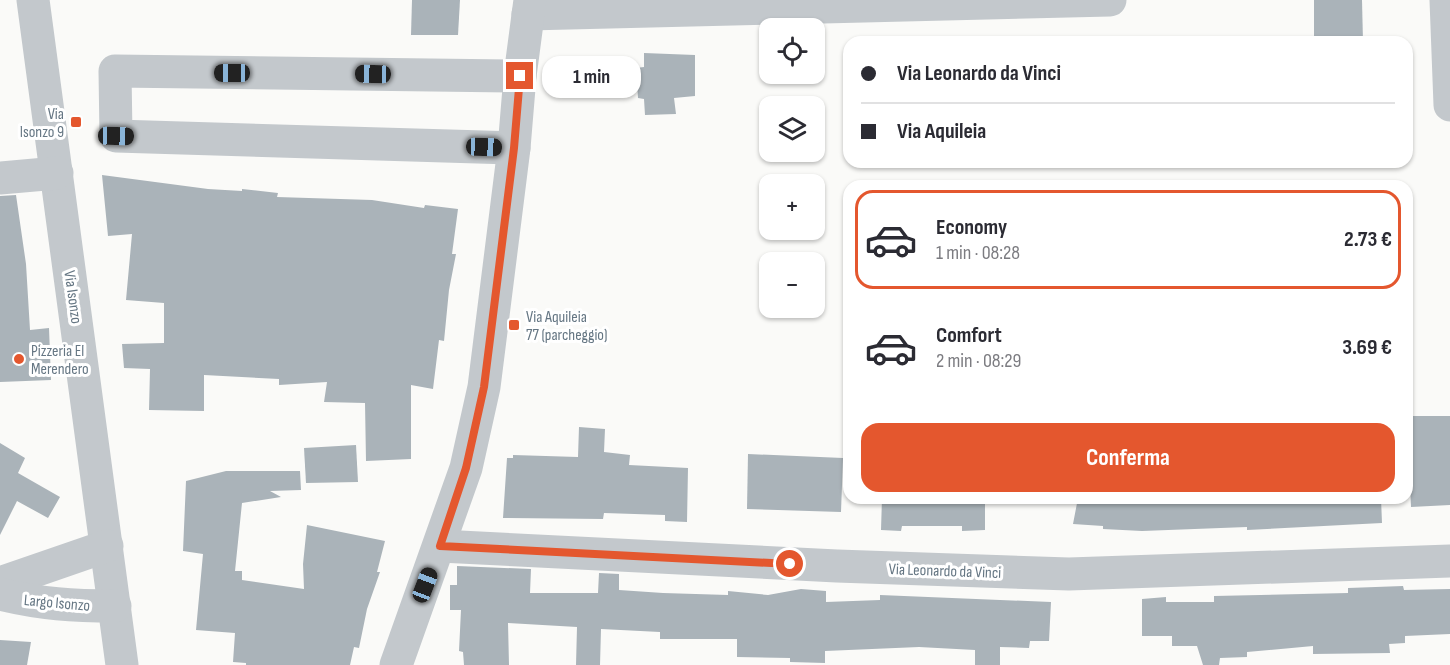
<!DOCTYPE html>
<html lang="it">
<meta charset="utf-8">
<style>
body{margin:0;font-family:"Sofia Sans Condensed",sans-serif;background:#f2f2f3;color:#2b2b33;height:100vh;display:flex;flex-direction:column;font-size:22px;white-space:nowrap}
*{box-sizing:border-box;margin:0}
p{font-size:20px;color:#7c7c81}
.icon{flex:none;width:33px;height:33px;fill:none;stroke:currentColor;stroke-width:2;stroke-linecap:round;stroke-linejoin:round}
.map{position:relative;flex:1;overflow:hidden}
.details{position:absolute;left:843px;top:180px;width:570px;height:324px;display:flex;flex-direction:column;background:#fff;border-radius:18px;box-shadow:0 2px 4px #0004}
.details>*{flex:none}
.banner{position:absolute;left:843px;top:36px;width:570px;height:132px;border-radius:18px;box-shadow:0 2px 4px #0004;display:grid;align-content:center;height:132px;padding:0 18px;background:#fff}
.controls{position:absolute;left:759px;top:18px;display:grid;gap:12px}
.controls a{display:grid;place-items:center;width:66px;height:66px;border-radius:12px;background:#fff;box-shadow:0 2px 4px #0004;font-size:30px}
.end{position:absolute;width:27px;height:27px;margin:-14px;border:8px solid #e4572e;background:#fff;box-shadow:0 0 0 3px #fff}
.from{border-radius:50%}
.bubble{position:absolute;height:42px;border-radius:18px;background:#fff;box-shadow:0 2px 4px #0004;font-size:20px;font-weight:700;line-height:42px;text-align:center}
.car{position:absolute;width:18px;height:36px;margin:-18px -9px;border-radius:8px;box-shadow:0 0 4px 2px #0007;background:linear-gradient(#222 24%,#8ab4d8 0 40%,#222 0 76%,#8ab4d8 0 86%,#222 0)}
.banner b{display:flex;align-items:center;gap:21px;height:57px;font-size:22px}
.banner b+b{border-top:2px solid #e1e1e2}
.banner i{width:15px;height:15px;background:#2b2b33}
ul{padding:10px 0 0;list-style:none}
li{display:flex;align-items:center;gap:18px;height:99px;margin:0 12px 9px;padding:0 6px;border:3px solid transparent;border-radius:18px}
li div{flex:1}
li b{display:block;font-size:22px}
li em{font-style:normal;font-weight:700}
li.selected{border-color:#e4572e}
li>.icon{width:54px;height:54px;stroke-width:1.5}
.button{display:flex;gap:12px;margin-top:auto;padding:12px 18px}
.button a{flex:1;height:69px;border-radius:18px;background:#e4572e;color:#fff;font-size:24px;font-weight:700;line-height:69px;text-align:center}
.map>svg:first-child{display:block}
.building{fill:#aab3b9}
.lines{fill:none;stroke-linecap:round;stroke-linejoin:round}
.minor{stroke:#c3c8cc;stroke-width:33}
.route{stroke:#e4572e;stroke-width:8}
.poi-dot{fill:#e4572e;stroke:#fff;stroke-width:2}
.labels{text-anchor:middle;stroke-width:6;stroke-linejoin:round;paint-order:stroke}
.poi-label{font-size:16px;fill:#657683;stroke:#fff;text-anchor:start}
.street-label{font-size:16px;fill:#657683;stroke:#fff}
</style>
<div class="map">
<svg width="1450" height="665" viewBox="0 0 1450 665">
<rect width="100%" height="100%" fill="#fafaf8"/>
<!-- building -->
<g class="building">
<path d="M412,0H460L458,35H411Z"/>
<path d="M1314,0H1362L1363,42H1314Z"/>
<path d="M644,53L695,55V96L674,98L676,114L645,115L644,99L638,98L636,68L644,67Z"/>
<path d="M102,175L208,189L242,191V189L278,193L277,197L372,200L424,208L425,205L458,209L452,254H456L449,290L444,341L439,340L433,389L411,385V459L366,461L365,403L324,402L327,382L279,385V379L204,375V411L149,410L150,369L124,368L122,344L164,343V303L126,300L132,234L108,236Z"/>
<path d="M16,195L26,264L30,330L49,328L51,380L0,382V196Z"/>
<path d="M1407,416H1450V505L1411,507Z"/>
<path d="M579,427L605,429L604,452L630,455L629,465L688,468L687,522L665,521V515L604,513L603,519L503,518L507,458H513V455L578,457Z"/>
<path d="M0,443L25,458L18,473L60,497L48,518L17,501L0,535Z"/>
<path d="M356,445L358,482L306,483L304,448Z"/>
<path d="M748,454L843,458L841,512L747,509Z"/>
<path d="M226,471H300L301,490L270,491L281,497L242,503L235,571H242V580L304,589L303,564L307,525L385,541L377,572H380L367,609L359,648L354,647L350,665H246V663L233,662L235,633L196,630L203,554L183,551L186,481Z"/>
<path d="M882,498H985V530L962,531V526H902L901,531L881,530Z"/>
<path d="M1078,498H1130L1129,502L1179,504L1178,498H1381L1382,523L1247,530V527L1142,531L1103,529V526L1073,524Z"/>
<path d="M457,566L531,569L530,593H598L599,573L619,574V590L663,593L728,595V591L768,595L801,589L826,591V602L880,600V595L1051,602L1049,641H1030L1029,648L1000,647V665H975V650L919,647L825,651V663L790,662V658L737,657V639H660V632L601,629L600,665H576L577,627L508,623L509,665H464L463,652L459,651L461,610H450V585H457Z"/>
<path d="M1403,586L1404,590L1450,589V634L1405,636V643L1389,644L1390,653L1313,654V646L1247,652V657L1220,658L1219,665H1203L1197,646H1172V636H1142V599L1166,597V602H1214V596L1348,593V588Z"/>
<path d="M0,640L31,642L27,665H0Z"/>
</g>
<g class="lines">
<!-- minor -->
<g class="minor">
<path d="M33,0L122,665"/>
<path d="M1446,0L1450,105"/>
<path d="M528,14L1110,0"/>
<path d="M514,148L116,136L115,71L520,76"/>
<path d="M0,178L57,173"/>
<path d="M440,546L837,566L1069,574L1450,561"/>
<path d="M0,583L107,546"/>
<path d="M0,594C41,604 73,606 115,606"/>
<path d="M396,665L466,468L484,387L514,148L520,76L530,0"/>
</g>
</g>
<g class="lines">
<!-- route -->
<path class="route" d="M520,76L514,148L484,387L466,468L440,546L790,564"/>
</g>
<!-- markers -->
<g class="poi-dot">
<rect x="70" y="116" width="12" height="12" rx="3"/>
<rect x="508" y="319" width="12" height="12" rx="3"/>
<circle cx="19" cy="359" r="6"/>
</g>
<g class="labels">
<!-- poi labels -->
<g class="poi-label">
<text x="64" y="119" text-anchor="end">Via<tspan x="64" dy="18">Isonzo 9</tspan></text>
<text x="526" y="322">Via Aquileia<tspan x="526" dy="18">77 (parcheggio)</tspan></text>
<text x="31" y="356">Pizzeria El<tspan x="31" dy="18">Merendero</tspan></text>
</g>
<!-- street labels -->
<g class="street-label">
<text transform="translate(74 297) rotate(82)" y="6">Via Isonzo</text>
<text transform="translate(945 570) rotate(2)" y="6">Via Leonardo da Vinci</text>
<text transform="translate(57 602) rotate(5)" y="6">Largo Isonzo</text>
</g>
</g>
</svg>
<div class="controls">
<a><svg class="icon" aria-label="locate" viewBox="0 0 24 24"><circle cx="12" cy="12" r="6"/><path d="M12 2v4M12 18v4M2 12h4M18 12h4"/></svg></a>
<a><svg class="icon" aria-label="layers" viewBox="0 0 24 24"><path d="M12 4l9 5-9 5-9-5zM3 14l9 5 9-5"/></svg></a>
<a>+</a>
<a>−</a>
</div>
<i class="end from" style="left:790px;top:564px"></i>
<i class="end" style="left:520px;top:76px"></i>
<div class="bubble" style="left:542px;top:56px;width:99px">1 min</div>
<i class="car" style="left:232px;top:73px;rotate:270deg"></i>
<i class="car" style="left:373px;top:74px;rotate:271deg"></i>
<i class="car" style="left:116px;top:136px;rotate:91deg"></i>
<i class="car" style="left:484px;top:147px;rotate:92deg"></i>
<i class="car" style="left:425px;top:585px;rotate:21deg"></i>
<div class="banner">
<b><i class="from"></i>Via Leonardo da Vinci</b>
<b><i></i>Via Aquileia</b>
</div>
<section class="details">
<ul>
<li class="selected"><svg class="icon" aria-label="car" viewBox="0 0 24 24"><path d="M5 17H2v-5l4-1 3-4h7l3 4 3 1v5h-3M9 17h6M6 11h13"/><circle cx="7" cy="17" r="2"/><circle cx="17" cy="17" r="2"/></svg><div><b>Economy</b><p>1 min · 08:28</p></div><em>2.73 €</em></li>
<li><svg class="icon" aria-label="car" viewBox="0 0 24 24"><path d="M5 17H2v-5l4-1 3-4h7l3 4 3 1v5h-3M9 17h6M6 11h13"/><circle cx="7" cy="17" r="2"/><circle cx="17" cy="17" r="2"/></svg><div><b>Comfort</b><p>2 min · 08:29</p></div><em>3.69 €</em></li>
</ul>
<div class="button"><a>Conferma</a></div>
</section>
</div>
